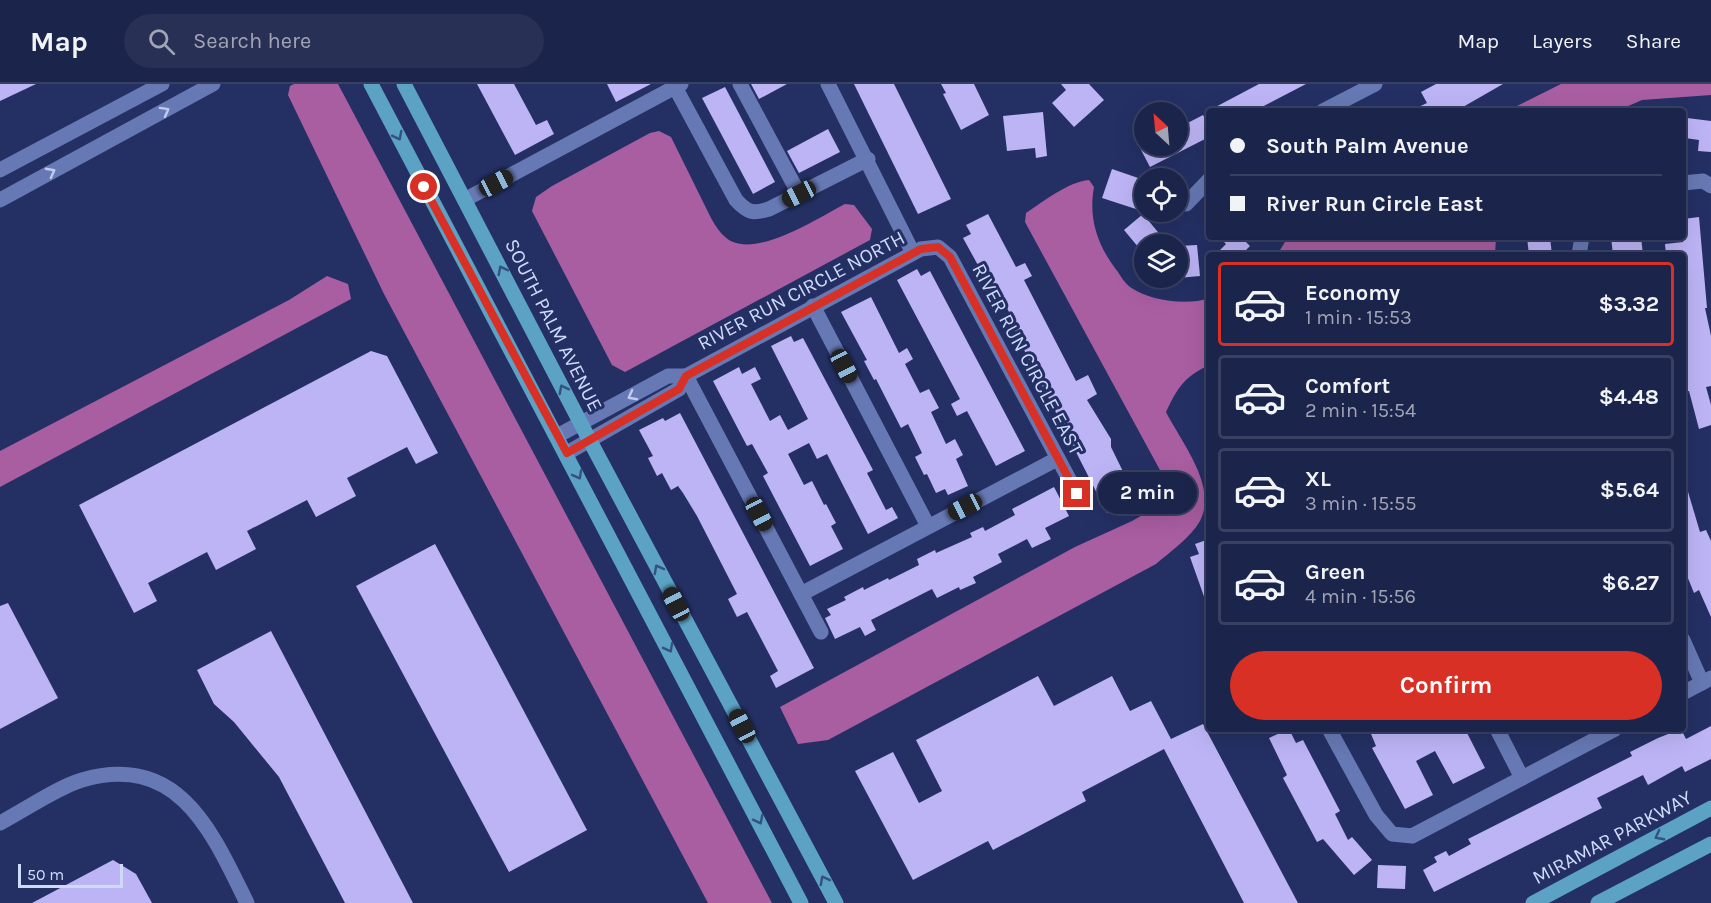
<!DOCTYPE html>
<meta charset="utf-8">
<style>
body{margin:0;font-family:Karla,sans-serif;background:#283055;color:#f1f3f6;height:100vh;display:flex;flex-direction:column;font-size:22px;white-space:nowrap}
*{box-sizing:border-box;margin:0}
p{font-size:20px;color:#a0a4b5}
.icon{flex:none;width:33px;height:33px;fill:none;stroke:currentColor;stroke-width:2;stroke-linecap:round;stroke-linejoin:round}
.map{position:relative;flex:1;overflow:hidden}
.side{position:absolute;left:1206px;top:168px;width:480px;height:480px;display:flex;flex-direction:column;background:#1b244b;border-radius:6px;box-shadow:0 6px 24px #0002,0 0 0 2px #394163}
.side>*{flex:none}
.guide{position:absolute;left:1206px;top:24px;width:480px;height:132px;border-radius:6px;box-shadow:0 6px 24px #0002,0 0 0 2px #394163;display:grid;align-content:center;height:132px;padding:0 24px;background:#1b244b}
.needle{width:39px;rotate:334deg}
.buttons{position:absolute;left:1134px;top:18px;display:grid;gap:12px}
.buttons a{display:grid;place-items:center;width:54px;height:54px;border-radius:50%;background:#1b244b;box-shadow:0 6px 24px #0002,0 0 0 2px #394163;font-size:30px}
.scale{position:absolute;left:18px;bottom:15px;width:105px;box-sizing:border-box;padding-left:6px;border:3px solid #cfdafa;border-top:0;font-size:16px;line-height:21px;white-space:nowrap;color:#cfdafa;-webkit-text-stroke:4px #243064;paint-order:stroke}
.end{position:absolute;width:27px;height:27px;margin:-14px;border:8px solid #d93025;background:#fff;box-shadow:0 0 0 3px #fff}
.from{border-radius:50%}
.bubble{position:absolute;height:42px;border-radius:21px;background:#1b244b;box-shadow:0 6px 24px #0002,0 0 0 2px #394163;font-size:20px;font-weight:700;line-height:42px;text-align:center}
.car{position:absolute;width:18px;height:36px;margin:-18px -9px;border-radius:8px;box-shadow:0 0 4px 2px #0007;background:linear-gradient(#222 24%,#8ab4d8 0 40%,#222 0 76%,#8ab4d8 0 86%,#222 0)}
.guide b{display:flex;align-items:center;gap:21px;height:57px;font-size:22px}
.guide b+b{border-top:2px solid #394163}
.guide i{width:15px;height:15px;background:#f1f3f6}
ul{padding:10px 0 0;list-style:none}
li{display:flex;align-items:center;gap:18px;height:84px;margin:0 12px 9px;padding:0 12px;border:3px solid #394163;border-radius:6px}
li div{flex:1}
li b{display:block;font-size:22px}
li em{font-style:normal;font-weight:700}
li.selected{border-color:#d93025}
li>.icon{width:54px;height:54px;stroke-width:1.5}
.cta{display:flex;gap:12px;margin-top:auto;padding:12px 24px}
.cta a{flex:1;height:69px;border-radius:36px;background:#d93025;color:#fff;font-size:24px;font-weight:700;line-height:69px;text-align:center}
header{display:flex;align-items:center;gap:36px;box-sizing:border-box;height:84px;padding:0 30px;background:#1b244b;border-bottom:2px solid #394163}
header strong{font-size:28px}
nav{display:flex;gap:33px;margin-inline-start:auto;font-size:21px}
.search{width:420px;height:54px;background:#283055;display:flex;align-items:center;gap:15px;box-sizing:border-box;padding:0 21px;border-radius:33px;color:#a0a4b5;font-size:22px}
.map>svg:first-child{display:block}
.water{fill:#a95ea2}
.building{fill:#bdb4f6}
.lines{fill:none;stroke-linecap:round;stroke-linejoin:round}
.minor{stroke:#6779b4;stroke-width:15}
.major{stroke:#5ba2c5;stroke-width:15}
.oneway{stroke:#bfcbf0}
.oneway2{stroke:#345281}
.route{stroke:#d93025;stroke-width:8}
.labels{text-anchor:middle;stroke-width:6;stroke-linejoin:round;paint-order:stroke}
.street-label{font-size:20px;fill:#cfdafa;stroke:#243064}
</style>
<header>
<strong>Map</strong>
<div class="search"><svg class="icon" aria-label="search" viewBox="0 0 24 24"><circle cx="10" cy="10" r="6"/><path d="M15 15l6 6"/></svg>Search here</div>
<nav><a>Map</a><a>Layers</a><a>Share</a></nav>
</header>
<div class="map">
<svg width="1711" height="819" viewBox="0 0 1711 819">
<rect width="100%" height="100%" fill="#243064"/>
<!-- water -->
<g class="water">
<path d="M294,0H338L772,819H708L384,210L288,11L290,2Z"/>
<path d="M1561,0H1711V11L1642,16L1617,27H1507Z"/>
<path d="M659,47L671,53L711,134C716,143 723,154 733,158C763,170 818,134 845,120L854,121L872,145L870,156L625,288L612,281L532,127L536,113L552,102L650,49Z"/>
<path d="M1089,96L1094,103C1088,135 1098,163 1118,188C1121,193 1125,199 1130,203C1149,217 1188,222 1209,214V281C1184,293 1178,303 1166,328C1181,358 1218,402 1200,437C1191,453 1170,468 1156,480L828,656L798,660L780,623L1075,463L1132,437L1160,421L1167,412V399L1025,138L1026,129C1044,117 1068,98 1089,96Z"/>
<path d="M1288,153H1496L1495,171H1277Z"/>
<path d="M327,192L348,200L351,215L0,403V367L289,216Z"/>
</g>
<!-- building -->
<g class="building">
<path d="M0,0H36L0,17Z"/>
<path d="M477,0H514L536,41L547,36L554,50L515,71Z"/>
<path d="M607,0H651L616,18Z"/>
<path d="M751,0H787L759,15Z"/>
<path d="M854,0H894L951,115L918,130Z"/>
<path d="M941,0H974L989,31L961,46L943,10L946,9Z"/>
<path d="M1061,0H1089L1104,16L1074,43L1052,19L1066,6Z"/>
<path d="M1259,0H1306L1254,27H1208Z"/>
<path d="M1436,0H1503L1456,27H1410L1427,19L1421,8Z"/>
<path d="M725,3L775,98L753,110L702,14Z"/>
<path d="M1043,28L1047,72L1036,74L1035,64L1007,67L1003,32Z"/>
<path d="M1203,31L1209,43V53L1150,83L1139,62H1178V44Z"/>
<path d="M1687,34L1711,37V68L1698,67L1699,56L1685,54Z"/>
<path d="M828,45L840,68L799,89L787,67Z"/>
<path d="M1112,85L1144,96V110L1139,126L1102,114Z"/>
<path d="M988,130L1016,183L1025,179L1032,192L1024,196L1076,297L1088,291L1097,310L1087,316L1111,355V363L1136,414L1107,429L1014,246L1018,244L999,210L995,212L963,154L971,150L966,141Z"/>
<path d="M1143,130L1162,153L1152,160H1144V170L1124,146Z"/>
<path d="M1699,133L1707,224H1705L1711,252V302L1706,303L1711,321V341L1699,345L1689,307L1683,308V171H1666L1665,160L1683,158V135Z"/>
<path d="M1219,153H1241L1250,162L1241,171H1215L1226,160Z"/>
<path d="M1527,153H1550L1552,171H1529Z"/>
<path d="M1611,153H1641L1643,171H1613Z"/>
<path d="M1197,161L1200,192L1178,194V162Z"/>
<path d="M917,185L921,192L930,187L1025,367L996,382L967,327L957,332L951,320L960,315L897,196Z"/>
<path d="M871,213L899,269L907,264L913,275L905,280L920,309L929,305L939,324L931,328L946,360L955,355L963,371L956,375L968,402L948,411L945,405L936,409L927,390L924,391L915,373L922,369L908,340L901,344L876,295L874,296L864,277L867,276L841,228Z"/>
<path d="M791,252L794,258L803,254L873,386L867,389L886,426L892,423L898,434L868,450L827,370L817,375L809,359L788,370L804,401L812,397L824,421L826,420L836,439L831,442L843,465L810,482L763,392L768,389L752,360L747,362L713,297L739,283L742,290L755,283L761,295L751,300L770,337L780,331L788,346L808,335L771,262Z"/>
<path d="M371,267L387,272L438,369L416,380L407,363L347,394L356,412L316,433L307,416L247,447L256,465L216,486L207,468L148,499L157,517L134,529L79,421Z"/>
<path d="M680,329L814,584L776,604L770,592L778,587L747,528L737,533L728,515L737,510L697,432L683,409L678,402L671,406L662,389L657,392L648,374L653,372L639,346L663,334L665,337Z"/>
<path d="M1683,401H1686L1700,448L1706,446L1711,457V533L1699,506L1694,509L1683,482Z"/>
<path d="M1054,403L1069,432L1045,444L1051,455L1032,464L1027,455L998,470L1002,478L973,493L976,499L960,506L959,503L937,514L932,505L871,536L876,546L865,552L860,543L835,555L825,534L831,531L827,525L846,516L844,513L863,503L864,506L888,494L889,496L919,481L917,475L935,466L936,469L972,453L970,449L983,443L985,447L1015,431L1012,425Z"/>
<path d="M1209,455V521H1207L1190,473L1199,470L1195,460Z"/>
<path d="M435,460L587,746L509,788L356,502Z"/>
<path d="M8,519L58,614L0,645V522Z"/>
<path d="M271,547L413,819H345L279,693L234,638L214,620L197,586Z"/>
<path d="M1038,592L1054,622L1112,592L1130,627L1151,617L1171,655L1203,640L1298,819H1244L1164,665L1082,708L1086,717L993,766L988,757L913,796L855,687L893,668L919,719L942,707L916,656Z"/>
<path d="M1711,642V675L1685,688L1682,682L1648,701L1643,691L1597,714L1602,724L1434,808L1423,786L1437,778L1434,773L1446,767L1449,772L1471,760L1468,755L1632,672L1630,668L1658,654L1681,645L1686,655Z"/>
<path d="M1289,645L1296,659L1303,656L1340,727L1335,730L1348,756L1352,753L1372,776L1354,791L1323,755L1317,758L1283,694L1287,691L1269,654Z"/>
<path d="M1369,645H1465L1485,684L1453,700L1435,667L1416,677L1433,711L1405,725L1372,664L1376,662Z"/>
<path d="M113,776L136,790L152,819H32Z"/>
<path d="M1378,781L1406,782L1405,805L1377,804Z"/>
</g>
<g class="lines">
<!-- minor -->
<g class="minor">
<path d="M740,0L799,110"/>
<path d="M828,0L913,169"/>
<path d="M675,3L736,116C748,129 753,130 769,125L868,75"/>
<path d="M1323,27L1375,0"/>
<path d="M0,86L162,0"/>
<path d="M1683,99L1703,97L1711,102"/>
<path d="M466,115L681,0"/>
<path d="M0,116L213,0"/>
<path d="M1186,120L1209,96"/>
<path d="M1579,171L1582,153"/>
<path d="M813,222L928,442"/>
<path d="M686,292L821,548"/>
<path d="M557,352L668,292H686L921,165L938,163L950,173L1077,410"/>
<path d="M567,369L679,305L686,292"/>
<path d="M801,510L1057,375"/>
<path d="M1683,556L1702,599"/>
<path d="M1683,609L1711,594"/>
<path d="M1329,645L1376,731L1392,750L1412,752L1615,645"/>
<path d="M1497,645L1522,694"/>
<path d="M0,739C23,727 58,703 82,696C179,668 212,748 247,819"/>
</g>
<!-- major -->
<g class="major">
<path d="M371,0L801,819"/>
<path d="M404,0L590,357L836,819"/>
<path d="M1533,819L1711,724"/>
<path d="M1598,819L1711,760"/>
</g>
</g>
<!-- one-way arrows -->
<defs><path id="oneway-chevron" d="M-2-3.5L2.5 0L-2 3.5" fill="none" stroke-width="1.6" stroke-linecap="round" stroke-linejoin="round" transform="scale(1.5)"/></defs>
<g class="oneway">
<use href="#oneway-chevron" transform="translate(165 27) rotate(-29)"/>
<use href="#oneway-chevron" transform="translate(51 88) rotate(-28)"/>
<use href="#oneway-chevron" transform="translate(632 312) rotate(152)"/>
</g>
<g class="oneway2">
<use href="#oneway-chevron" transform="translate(398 52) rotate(63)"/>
<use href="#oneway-chevron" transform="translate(502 186) rotate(-117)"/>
<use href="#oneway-chevron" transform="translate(563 305) rotate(-117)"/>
<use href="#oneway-chevron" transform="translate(578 391) rotate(62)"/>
<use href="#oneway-chevron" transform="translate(658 485) rotate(-118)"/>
<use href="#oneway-chevron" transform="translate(669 564) rotate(62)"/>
<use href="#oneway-chevron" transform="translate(759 736) rotate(63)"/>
<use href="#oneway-chevron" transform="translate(1659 752) rotate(152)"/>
<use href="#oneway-chevron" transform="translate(824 796) rotate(-118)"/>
</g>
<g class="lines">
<!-- route -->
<path class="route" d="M424,103L567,369L679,305L686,292L921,165L938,163L950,173L1077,410"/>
</g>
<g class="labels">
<!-- street labels -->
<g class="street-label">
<text transform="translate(801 206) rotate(-28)" y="7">RIVER RUN CIRCLE NORTH</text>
<text transform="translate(554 241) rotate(63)" y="7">SOUTH PALM AVENUE</text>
<text transform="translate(1028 275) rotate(62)" y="7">RIVER RUN CIRCLE EAST</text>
<text transform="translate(1612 753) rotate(-28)" y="7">MIRAMAR PARKWAY</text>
</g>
</g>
</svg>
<div class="buttons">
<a><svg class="needle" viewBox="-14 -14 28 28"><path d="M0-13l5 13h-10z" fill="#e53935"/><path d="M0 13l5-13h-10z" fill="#a0a4b5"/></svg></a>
<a><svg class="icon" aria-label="locate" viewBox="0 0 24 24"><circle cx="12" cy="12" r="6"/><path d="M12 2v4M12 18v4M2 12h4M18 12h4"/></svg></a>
<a><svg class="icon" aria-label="layers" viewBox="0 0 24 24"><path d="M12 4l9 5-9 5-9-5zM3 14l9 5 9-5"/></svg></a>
</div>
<div class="scale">50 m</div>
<i class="end from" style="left:424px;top:103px"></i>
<i class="end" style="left:1077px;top:410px"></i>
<div class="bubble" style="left:1098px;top:388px;width:99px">2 min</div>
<i class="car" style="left:496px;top:99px;rotate:62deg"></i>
<i class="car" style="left:799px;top:110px;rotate:243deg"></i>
<i class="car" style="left:844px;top:282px;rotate:152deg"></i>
<i class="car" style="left:965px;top:423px;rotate:243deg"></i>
<i class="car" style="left:759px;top:430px;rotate:152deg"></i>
<i class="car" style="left:676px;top:520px;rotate:332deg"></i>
<i class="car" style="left:742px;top:642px;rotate:332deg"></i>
<div class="guide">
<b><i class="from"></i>South Palm Avenue</b>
<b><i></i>River Run Circle East</b>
</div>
<section class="side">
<ul>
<li class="selected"><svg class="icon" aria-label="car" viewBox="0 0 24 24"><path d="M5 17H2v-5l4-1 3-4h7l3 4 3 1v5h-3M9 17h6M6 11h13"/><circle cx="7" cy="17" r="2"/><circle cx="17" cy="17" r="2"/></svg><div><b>Economy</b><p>1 min · 15:53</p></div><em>$3.32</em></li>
<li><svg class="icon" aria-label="car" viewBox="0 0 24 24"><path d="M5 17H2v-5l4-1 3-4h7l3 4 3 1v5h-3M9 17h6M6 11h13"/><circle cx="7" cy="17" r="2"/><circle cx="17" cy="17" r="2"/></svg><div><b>Comfort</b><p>2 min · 15:54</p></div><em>$4.48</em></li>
<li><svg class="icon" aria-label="car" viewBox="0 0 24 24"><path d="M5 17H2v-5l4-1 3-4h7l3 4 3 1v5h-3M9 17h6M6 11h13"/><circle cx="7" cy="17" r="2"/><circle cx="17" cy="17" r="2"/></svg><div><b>XL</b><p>3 min · 15:55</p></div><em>$5.64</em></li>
<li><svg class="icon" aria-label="car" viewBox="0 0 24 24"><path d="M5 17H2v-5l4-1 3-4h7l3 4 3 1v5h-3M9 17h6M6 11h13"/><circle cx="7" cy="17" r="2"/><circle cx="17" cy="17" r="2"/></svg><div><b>Green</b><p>4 min · 15:56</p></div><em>$6.27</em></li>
</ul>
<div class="cta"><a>Confirm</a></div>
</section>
</div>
